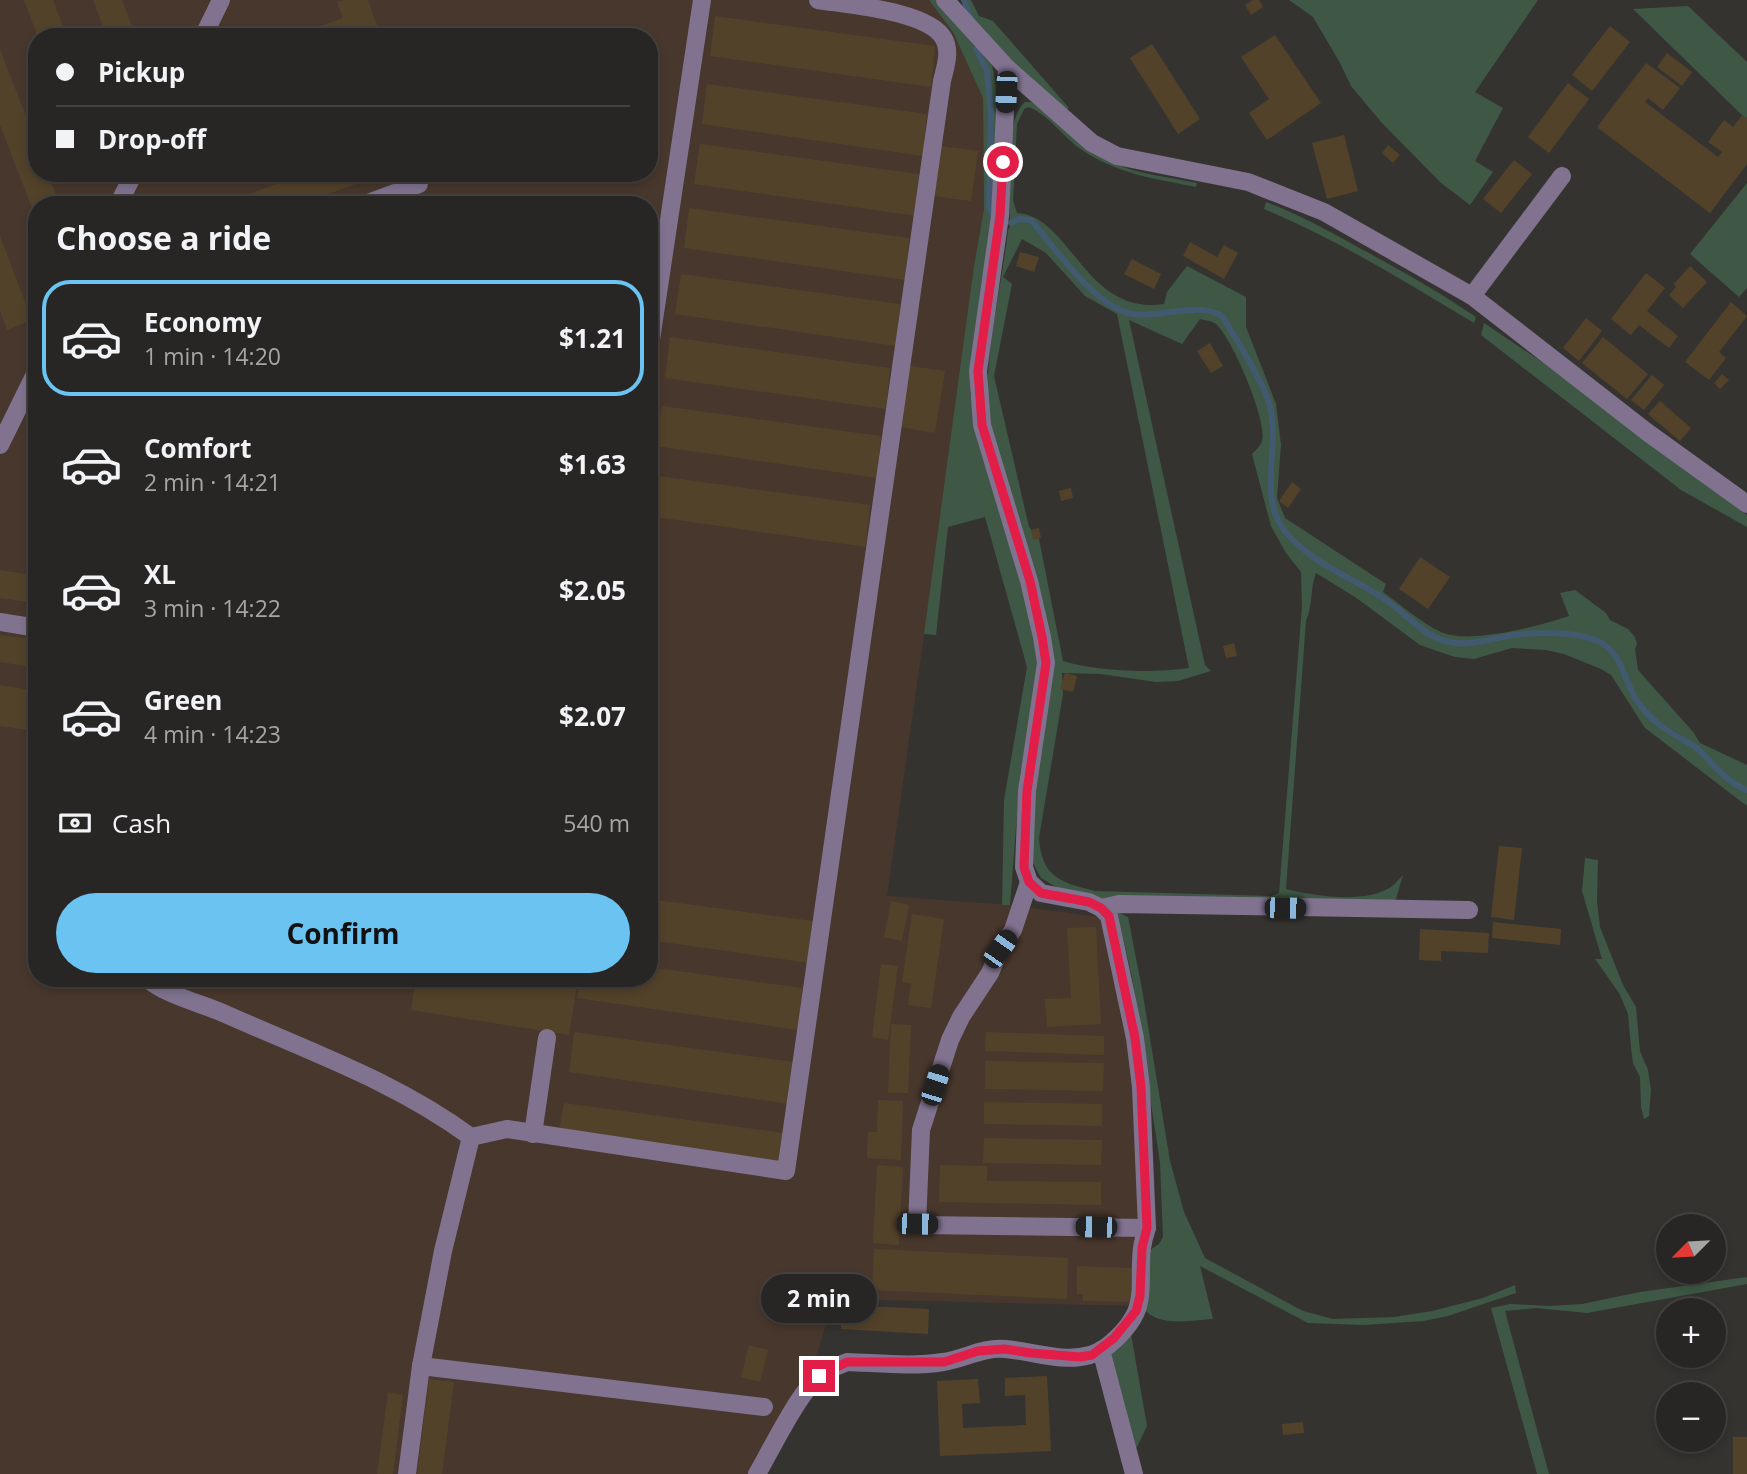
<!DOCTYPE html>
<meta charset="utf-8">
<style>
body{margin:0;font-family:"Open Sans",sans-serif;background:#343231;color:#f1f3f6;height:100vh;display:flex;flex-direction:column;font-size:26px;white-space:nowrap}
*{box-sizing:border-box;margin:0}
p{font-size:23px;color:#a5a5a6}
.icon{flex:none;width:38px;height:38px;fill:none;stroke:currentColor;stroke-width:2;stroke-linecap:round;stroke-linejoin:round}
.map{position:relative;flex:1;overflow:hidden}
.details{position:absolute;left:28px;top:196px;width:630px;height:791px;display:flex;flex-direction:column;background:#282624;border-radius:28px;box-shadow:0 4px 10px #0003,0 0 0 2px #444341}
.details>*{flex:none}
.guide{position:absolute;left:28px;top:28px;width:630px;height:154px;border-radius:28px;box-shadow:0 4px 10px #0003,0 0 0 2px #444341;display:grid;align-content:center;height:154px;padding:0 28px;background:#282624}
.needle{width:46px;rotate:246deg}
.buttons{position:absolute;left:1656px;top:1214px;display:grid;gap:14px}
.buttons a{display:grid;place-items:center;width:70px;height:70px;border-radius:50%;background:#282624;box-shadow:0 4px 10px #0003,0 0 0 2px #444341;font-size:35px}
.end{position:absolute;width:32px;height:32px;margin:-16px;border:9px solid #e11d48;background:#fff;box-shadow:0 0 0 4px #fff}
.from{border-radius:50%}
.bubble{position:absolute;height:49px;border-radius:24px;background:#282624;box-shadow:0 4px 10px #0003,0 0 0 2px #444341;font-size:23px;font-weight:700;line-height:49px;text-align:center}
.car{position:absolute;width:21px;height:42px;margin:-21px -10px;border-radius:9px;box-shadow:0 0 5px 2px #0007;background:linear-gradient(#222 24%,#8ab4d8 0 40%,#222 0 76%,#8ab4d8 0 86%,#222 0)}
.guide b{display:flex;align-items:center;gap:24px;height:66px;font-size:26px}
.guide b+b{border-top:2px solid #444341}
.guide i{width:18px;height:18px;background:#f1f3f6}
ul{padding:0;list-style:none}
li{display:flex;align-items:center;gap:21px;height:116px;margin:0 14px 10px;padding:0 14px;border:4px solid transparent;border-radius:28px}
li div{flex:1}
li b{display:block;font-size:26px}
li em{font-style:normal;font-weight:700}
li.on{border-color:#6ac3f1}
li>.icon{width:63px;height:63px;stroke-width:1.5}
h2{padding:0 28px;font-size:32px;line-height:84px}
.pay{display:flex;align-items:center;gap:18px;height:77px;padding:0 28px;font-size:26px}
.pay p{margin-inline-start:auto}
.button{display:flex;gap:14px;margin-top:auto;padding:14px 28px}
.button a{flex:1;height:80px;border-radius:42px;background:#6ac3f1;color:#111;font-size:28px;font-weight:700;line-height:80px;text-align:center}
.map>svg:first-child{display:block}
.industrial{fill:#48372c;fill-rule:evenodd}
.green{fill:#3e5845;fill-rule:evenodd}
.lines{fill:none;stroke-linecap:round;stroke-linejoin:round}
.stream{stroke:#425a6f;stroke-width:6}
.building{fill:#53422a}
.minor{stroke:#817390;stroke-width:18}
.route{stroke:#e11d48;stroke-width:9}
</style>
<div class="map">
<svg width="1747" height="1474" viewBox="0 0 1747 1474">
<rect width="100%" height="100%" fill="#353330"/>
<!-- industrial -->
<path class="industrial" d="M0,0H929L953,32L983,98L984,209L974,266L958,395L887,896L1010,905L1100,917L1124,999L1141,1131L1133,1306L833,1299L818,1352L749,1474H0ZM37,37H649V173H37ZM37,205H649V978H37Z"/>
<!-- green -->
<g class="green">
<path d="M929,0H936L974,45L987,71L990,112L988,207L994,218L989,206L992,112L988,70L977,48L992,65L1001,111L997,218L970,393L979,446L1016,560L1040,661L1020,776L1010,905H1002L1004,800L1027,667L985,517L948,527L936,635L924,634L974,266L984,209L983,98L953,32Z"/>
<path d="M967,0H971L979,16L993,21L1069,108L1060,112L975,29Z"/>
<path d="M1289,0H1538L1475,92L1503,108L1475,161L1493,172L1470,205L1441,183L1382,123L1351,86L1340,63L1313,17Z"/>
<path d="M1688,6L1747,62V120L1633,9Z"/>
<path d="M1025,102H1031C1060,123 1083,151 1118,165C1143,175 1170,177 1197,183L1196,187C1155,179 1114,173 1079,148C1063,136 1048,115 1029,107L1024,109L1017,124L1013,200L1017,213C1071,216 1085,316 1164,304L1167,292L1187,266L1246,297V327L1276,404L1281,445L1277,498L1285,518L1386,584L1383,592C1401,605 1421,623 1441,632C1469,645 1539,626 1569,616L1560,593L1575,590L1606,613L1610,620L1628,629L1635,637L1637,644L1635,649L1638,670L1694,733L1700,743L1747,765V788C1726,779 1715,763 1699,748C1677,729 1655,725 1638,699C1626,682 1623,656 1606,644C1583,628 1529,631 1502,635C1482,638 1465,645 1445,640C1418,634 1403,608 1381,594C1349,575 1308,559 1285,529C1259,494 1282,445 1271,405C1264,379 1239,340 1224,316C1199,298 1162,317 1134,313C1098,308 1054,245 1032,218H1019L1010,222C1009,197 1005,116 1025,102Z"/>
<path d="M1747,183V288L1739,297L1690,254Z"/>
<path d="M1266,202C1296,213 1325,229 1354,245C1395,267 1438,291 1476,317L1474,323C1406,282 1338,240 1264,209Z"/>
<path d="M1020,221H1030C1054,249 1094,308 1132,316C1160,321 1197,301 1222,318C1234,339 1264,386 1269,408C1277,448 1257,497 1284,532C1308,562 1347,577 1380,597C1401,610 1415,632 1439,641C1460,649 1480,642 1501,638C1531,633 1573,631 1601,645C1621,655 1624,685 1637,702C1656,727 1672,730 1694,748C1715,765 1720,779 1747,791V806L1645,728L1611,675L1601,669L1564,654L1546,650L1512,648L1474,659L1455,657L1437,651L1420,645L1355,597L1316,573C1310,588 1313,605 1306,621L1286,889C1314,896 1365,904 1391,887C1395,884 1399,879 1403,875L1395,902L1100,901L1067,892L1051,884L1041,878L1033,863L1031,852L1035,792L1053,667L989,424C982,360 1001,293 1008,230L1011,225ZM1022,239L1046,253L1085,296L1117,314L1189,668C1151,673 1100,672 1063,661L1039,539L1029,527L994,376L1012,284L1003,277ZM1200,319C1204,320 1212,321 1216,324C1231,336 1268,421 1262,441C1261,445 1255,451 1252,454L1271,526L1286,553L1301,572L1302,607L1279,893L1271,896L1095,891C1059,882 1042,877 1039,838L1063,694L1062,673L1101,674L1156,682L1178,681L1211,671L1205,665L1129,320L1182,344Z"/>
<path d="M1484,323L1560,374L1747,515V527L1681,490L1481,335Z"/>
<path d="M1585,858L1598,860L1597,901L1600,927L1623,985L1636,1007L1640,1051L1648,1070L1651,1090L1649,1116L1644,1119L1641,1107L1640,1077L1633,1063L1631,1048L1628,1014L1619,993L1595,959H1602L1582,891Z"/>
<path d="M1117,912L1128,917L1142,989L1170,1161L1184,1212L1205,1258L1303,1311L1333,1319L1394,1317L1432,1311L1483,1298L1515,1285L1516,1293L1448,1316L1424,1321L1364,1325L1308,1323L1200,1266L1213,1319C1192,1320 1155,1328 1143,1307L1147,1252L1159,1244L1163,1237L1160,1163L1132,977Z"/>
<path d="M1747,1277V1284L1587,1313L1536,1308L1505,1311L1549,1474H1537L1491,1308L1510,1304L1550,1306L1582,1304L1640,1292Z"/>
<path d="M1131,1334L1147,1426L1133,1455L1110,1352Z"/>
</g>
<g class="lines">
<!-- stream -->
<g class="stream">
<path d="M964,0L971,19"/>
<path d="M976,49L987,71L991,112L989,207L994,219"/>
<path d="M1011,223L1019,219L1031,220C1053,246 1097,309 1133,314C1161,319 1198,300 1223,317C1236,339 1264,383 1270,406C1280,447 1258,495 1284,530C1308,561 1348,576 1380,596C1407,612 1422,639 1455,643C1471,645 1486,640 1502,637C1527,632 1584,629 1606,646C1622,658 1626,684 1637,701C1646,714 1658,725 1672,733C1681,739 1691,743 1699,750C1715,766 1725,781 1747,790"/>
</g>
</g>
<!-- building -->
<g class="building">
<path d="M24,0H53L67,37H38Z"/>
<path d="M93,0H122L136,37H107Z"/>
<path d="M344,0H368L381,37H290L343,18L337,2Z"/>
<path d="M1253,0H1259L1263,7L1251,15L1245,5Z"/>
<path d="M715,16L935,46L931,87L710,56Z"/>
<path d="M1610,26L1630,42L1592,91L1572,75Z"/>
<path d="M1275,35L1321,103L1267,140L1249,113L1269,99L1241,57Z"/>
<path d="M1152,44L1200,119L1178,134L1130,58Z"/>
<path d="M0,49L37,145V173H48L60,205H37V221L0,125Z"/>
<path d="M1667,53L1692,72L1682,86L1657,67Z"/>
<path d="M1646,63L1680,88L1663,110L1648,98L1645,102L1718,157L1722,152L1708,142L1724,120L1733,127L1742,115L1747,118V164L1710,213L1597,127Z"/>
<path d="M1568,83L1589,99L1549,153L1528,137Z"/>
<path d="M707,84L927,114L923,156L702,124Z"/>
<path d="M1344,135L1358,191L1327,199L1312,143Z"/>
<path d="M700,144L919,174L916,216L694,184Z"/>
<path d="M1388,145L1400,155L1393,163L1382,153Z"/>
<path d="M941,146L978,151L971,201L934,196Z"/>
<path d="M1514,160L1532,174L1501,213L1483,199Z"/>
<path d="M305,173L383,174L298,205H221Z"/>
<path d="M689,208L909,238L905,280L684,248Z"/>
<path d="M0,236L32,320L7,330L0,311Z"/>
<path d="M1190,242L1217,257L1224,245L1238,253L1224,279L1183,256Z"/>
<path d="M1020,252L1039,257L1034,272L1016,266Z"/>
<path d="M1132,259L1161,274L1154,289L1124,274Z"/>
<path d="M1690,266L1707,282L1683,308L1669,295L1676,287L1674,284Z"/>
<path d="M1646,273L1665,288L1647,311L1678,336L1669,348L1639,325L1631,335L1611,319Z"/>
<path d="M681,274L900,304L896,346L675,314Z"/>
<path d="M1731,302L1747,316L1719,352L1726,358L1709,380L1685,362Z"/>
<path d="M1586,318L1602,331L1579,361L1563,348Z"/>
<path d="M670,337L890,368L886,409L665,378Z"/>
<path d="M1603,337L1648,374L1627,399L1582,363Z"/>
<path d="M1210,343L1223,366L1211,373L1197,351Z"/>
<path d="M910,366L945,371L935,433L900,427Z"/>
<path d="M1722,374L1729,380L1720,389L1714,383Z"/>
<path d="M1652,375L1664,385L1644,410L1631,400Z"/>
<path d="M1660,401L1691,428L1680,441L1648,414Z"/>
<path d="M662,406L881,436L877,478L656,446Z"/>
<path d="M651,475L870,505L866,547L649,516Z"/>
<path d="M1292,482L1301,489L1288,508L1279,501Z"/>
<path d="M1071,488L1073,498L1061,501L1059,491Z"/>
<path d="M1039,528L1041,538L1033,540L1031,530Z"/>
<path d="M1420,557L1450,577L1428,609L1399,589Z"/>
<path d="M0,570L37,576V603L0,598Z"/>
<path d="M0,635L37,640V668L0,662Z"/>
<path d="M1234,643L1237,656L1226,658L1223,646Z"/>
<path d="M1065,673L1077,676L1073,692L1060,689Z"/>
<path d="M0,685L37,691V731L0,726Z"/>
<path d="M1499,846L1522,848L1514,920L1491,917Z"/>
<path d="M649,899L813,921L809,963L649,940Z"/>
<path d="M891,901L909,905L902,941L884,937Z"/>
<path d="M912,914L944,919L931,1008L908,1005L911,983L902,982Z"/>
<path d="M1493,922L1561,929L1560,945L1492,938Z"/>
<path d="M1096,927L1101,1024L1047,1027L1045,999L1071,998L1067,928Z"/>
<path d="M1420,929L1489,933L1488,953L1441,951V961L1419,960Z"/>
<path d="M881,964L898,966L888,1040L872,1037Z"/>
<path d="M649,967L802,988L798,1030L577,998L580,978H649Z"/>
<path d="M347,978H389L387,986Z"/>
<path d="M416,978H578L569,1035L411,1010Z"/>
<path d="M891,1024L911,1025L908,1093H888Z"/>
<path d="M574,1032L794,1062L790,1104L569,1072Z"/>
<path d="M986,1032L1104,1036V1055L985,1051Z"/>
<path d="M985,1061L1104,1063L1103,1091L985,1089Z"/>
<path d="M878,1100L903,1101L901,1160L867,1158L868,1132H877Z"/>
<path d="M984,1102L1102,1104V1126L984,1124Z"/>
<path d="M564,1103L784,1133L780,1163L559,1131Z"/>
<path d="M984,1138L1102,1140L1101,1165L983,1163Z"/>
<path d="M877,1165L903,1167L899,1245L873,1243Z"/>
<path d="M940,1165L987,1166V1181L1101,1182V1205L939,1202Z"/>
<path d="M874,1249L1068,1258L1067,1299L872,1290Z"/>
<path d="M1077,1266L1133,1268L1132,1302L1083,1301V1294H1077Z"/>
<path d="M842,1305L929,1309L928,1334L841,1329Z"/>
<path d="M749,1345L768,1350L760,1382L741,1377Z"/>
<path d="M1047,1376L1051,1451L940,1456L937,1381L978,1379L980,1403L962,1404L963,1428L1026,1425L1025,1395L1005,1396V1378Z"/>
<path d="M429,1379L454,1382L442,1474H417Z"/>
<path d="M388,1392L403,1395L393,1474H377Z"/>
<path d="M1303,1422L1304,1433L1283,1435L1282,1424Z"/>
<rect x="1733" y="1437" width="14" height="37"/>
</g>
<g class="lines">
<!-- minor -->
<g class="minor">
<path d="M945,0L1007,68L1092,143L1117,156L1248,182L1324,212L1472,296L1647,432L1747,504"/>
<path d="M203,37L221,0"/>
<path d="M118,205L134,173"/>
<path d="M363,205L419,184"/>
<path d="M1472,296L1562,176"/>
<path d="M649,353L702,0"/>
<path d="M0,445L37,370"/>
<path d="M0,622L37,628"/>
<path d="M1029,882L1013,930L1000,949L990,973L961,1017L950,1040L921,1130L917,1225L1147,1228"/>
<path d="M1101,908L1119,904L1469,910"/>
<path d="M147,978C161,993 202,1004 223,1013C308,1051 395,1081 471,1137L507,1129L786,1171L942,81C945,68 951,52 944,39C929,11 849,5 818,0"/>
<path d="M533,1134L547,1038"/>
<path d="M1101,1350L1134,1474"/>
<path d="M421,1366L764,1407"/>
<path d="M407,1474L421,1366L443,1251L471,1137"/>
<path d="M757,1474C772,1448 797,1396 818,1377C826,1370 837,1366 847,1362C878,1363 912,1367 943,1362C964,1359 983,1347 1005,1349C1032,1351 1063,1363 1090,1355C1107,1351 1129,1328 1136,1312C1144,1293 1139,1269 1142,1248C1143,1241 1145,1234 1147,1228L1141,1087L1135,1038L1109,916L1101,908L1089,902L1041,893L1029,882L1024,867L1027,791L1046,663L1042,637L1029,581L982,425L978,371L1000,216L1007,68"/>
</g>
</g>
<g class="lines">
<!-- route -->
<path class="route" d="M819,1376L847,1362H944L978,1351L1004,1349L1031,1353L1080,1357L1092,1355L1114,1338L1136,1311L1140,1296L1142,1248L1147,1228L1141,1087L1135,1038L1109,916L1101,908L1089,902L1041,893L1029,882L1024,867L1027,791L1046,663L1042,637L1030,581L982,425L978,371L1000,216L1003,162"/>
</g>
</svg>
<div class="buttons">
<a><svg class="needle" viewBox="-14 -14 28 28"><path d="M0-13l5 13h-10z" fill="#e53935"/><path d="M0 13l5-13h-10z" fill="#a5a5a6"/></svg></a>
<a>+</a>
<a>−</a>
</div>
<i class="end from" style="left:1003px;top:162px"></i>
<i class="end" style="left:819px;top:1376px"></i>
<div class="bubble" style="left:761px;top:1274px;width:116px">2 min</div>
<i class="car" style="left:1006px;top:92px;rotate:183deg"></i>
<i class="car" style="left:1285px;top:908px;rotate:91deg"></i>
<i class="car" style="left:1000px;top:949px;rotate:35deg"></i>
<i class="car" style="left:935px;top:1085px;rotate:18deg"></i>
<i class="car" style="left:917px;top:1224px;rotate:91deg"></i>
<i class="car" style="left:1096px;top:1227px;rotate:271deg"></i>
<div class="guide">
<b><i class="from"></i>Pickup</b>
<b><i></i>Drop-off</b>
</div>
<section class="details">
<h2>Choose a ride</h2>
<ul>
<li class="on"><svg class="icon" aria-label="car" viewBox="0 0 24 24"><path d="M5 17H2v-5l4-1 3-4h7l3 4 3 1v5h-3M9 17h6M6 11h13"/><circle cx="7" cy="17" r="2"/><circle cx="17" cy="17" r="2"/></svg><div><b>Economy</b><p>1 min · 14:20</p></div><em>$1.21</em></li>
<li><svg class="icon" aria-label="car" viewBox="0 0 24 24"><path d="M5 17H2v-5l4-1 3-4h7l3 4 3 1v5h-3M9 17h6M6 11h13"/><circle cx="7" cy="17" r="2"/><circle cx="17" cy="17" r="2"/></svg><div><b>Comfort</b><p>2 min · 14:21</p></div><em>$1.63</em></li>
<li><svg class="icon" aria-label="car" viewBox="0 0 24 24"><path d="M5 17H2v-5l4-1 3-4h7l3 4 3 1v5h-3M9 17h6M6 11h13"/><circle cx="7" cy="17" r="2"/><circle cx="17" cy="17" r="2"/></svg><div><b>XL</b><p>3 min · 14:22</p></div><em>$2.05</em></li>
<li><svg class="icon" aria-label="car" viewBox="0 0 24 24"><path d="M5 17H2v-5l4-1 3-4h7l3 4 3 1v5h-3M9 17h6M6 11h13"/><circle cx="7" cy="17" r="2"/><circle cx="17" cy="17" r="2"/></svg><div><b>Green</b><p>4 min · 14:23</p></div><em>$2.07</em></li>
</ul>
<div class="pay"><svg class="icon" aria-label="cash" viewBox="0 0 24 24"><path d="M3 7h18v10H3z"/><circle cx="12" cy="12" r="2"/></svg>Cash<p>540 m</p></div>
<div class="button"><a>Confirm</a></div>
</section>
</div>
